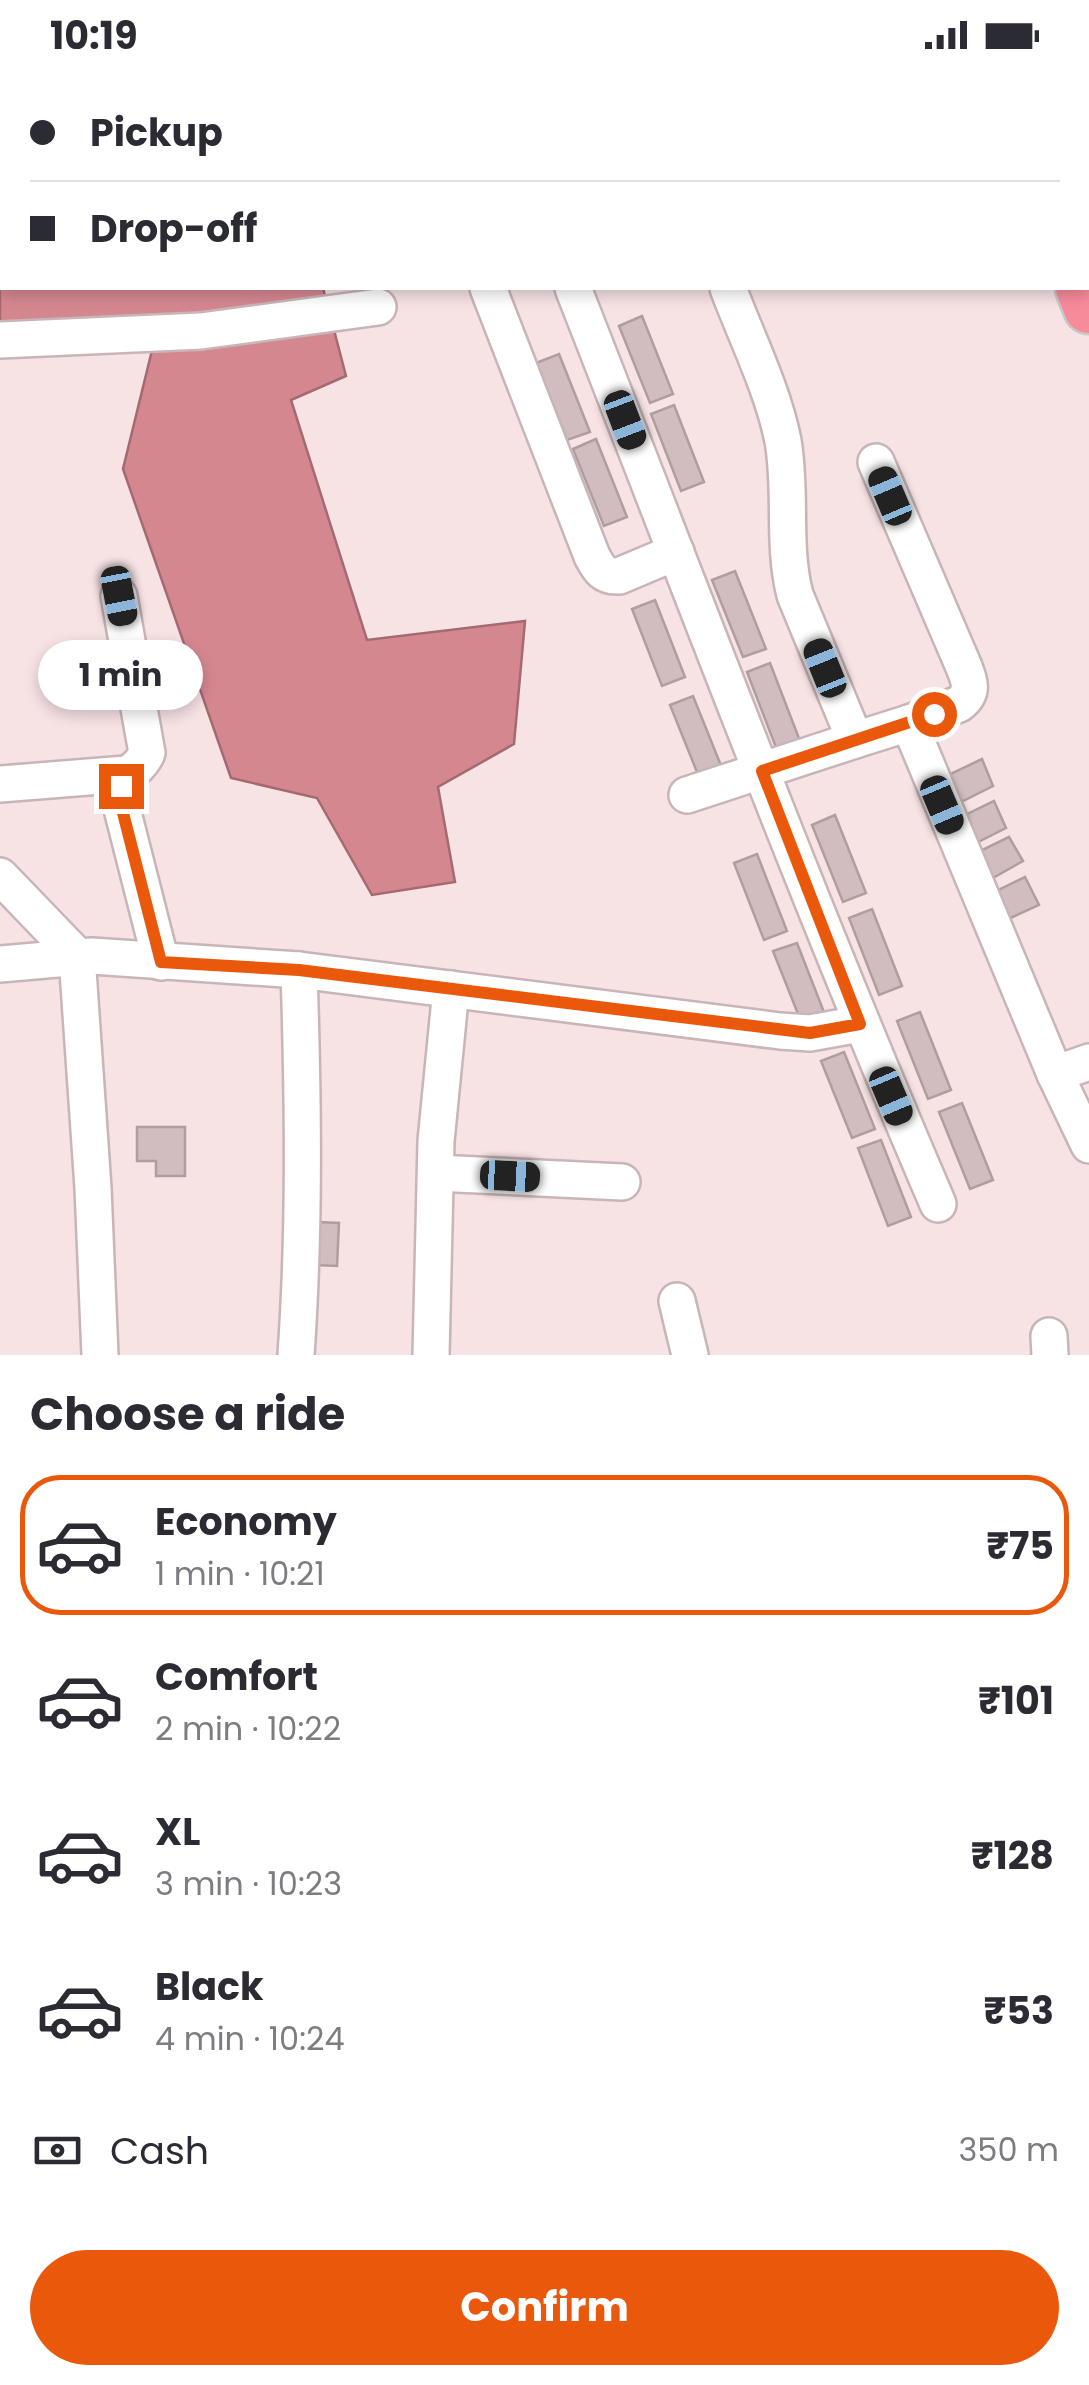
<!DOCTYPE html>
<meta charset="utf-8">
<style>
body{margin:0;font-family:Poppins,sans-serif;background:#f7f7f7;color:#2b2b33;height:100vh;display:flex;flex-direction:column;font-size:38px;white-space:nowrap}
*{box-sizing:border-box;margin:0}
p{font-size:32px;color:#7c7c81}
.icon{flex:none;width:55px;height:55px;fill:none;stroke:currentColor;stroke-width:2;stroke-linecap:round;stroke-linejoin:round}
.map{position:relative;height:1285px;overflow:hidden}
.sheet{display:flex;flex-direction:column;background:#fff;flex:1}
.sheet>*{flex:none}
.banner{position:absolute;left:0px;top:0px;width:1090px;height:220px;box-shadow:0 5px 15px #0003;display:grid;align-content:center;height:220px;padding:0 30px;background:#fff}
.end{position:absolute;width:45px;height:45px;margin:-22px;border:12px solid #ea580c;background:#fff;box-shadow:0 0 0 5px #fff}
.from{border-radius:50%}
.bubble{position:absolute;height:70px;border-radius:35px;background:#fff;box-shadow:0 5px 15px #0003;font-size:32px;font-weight:700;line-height:70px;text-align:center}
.car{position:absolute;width:30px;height:60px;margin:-30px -15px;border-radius:12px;box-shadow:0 0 8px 2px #0007;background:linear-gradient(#222 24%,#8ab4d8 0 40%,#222 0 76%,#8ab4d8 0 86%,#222 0)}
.banner b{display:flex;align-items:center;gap:35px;height:95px;font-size:38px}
.banner b+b{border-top:2px solid #e1e1e2}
.banner i{width:25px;height:25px;background:#2b2b33}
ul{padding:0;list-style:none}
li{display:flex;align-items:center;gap:30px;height:140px;margin:0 20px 15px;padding:0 10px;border:5px solid transparent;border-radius:40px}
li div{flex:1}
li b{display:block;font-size:38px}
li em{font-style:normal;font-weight:700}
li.selected{border-color:#ea580c}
li>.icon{width:90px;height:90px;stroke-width:1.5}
h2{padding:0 30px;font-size:45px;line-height:120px}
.pay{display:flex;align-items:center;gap:25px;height:110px;padding:0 30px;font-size:38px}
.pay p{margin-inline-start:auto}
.cta{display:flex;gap:20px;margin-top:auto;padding:20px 30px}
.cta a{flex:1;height:115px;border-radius:60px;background:#ea580c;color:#fff;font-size:40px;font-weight:700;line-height:115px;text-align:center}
.status{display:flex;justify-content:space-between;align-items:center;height:70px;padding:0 50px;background:#fff;direction:ltr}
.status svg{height:28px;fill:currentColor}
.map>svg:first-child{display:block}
.water{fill:#d58790;stroke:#a36a70;stroke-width:2.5}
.building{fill:#d1bdbf;stroke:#b09d9e;stroke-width:2.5}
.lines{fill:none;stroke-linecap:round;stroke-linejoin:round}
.minor-casing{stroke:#c9b5b7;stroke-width:40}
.highway-casing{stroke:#c8c7c7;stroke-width:55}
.minor{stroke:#fff;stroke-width:35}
.highway{stroke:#f88b9a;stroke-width:50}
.route{stroke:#ea580c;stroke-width:12}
</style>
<div class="status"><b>10:19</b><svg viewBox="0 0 49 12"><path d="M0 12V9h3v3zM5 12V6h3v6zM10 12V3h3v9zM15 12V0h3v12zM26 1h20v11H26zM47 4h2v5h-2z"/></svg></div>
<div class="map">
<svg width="1089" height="1285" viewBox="0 0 1089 1285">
<rect width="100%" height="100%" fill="#f7e2e4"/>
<!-- water -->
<path class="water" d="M0,0H267V2H2V218H323L346,306L291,330L367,570L525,551L514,674L438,717L455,812L372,825L317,728L231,708L123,399L154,272L0,253Z"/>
<!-- building -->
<g class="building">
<path d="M642,246L673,324L650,333L619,256Z"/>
<path d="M559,284L590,362L567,370L536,293Z"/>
<path d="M674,335L704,412L681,421L651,344Z"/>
<path d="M596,369L627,447L604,456L573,379Z"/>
<path d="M735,501L766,579L743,587L712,510Z"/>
<path d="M655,530L685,607L662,616L632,539Z"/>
<path d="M770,593L800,671L777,680L747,602Z"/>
<path d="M693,626L724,703L701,712L670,635Z"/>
<path d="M982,689L993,716L953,736L940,709Z"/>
<path d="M994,731L1006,758L974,774L961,747Z"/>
<path d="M835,745L866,823L843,832L812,755Z"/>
<path d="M1009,767L1023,791L991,809L978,782Z"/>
<path d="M757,784L787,861L764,870L734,793Z"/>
<path d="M1025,807L1039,835L1006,850L994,822Z"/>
<path d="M872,839L902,916L879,925L849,848Z"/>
<path d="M797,873L827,950L804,959L773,881Z"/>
<path d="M920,942L951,1020L928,1029L897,951Z"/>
<path d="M844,982L875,1059L852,1068L821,991Z"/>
<path d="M962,1033L993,1110L970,1119L939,1042Z"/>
<path d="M137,1057H185V1106H156V1091H137Z"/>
<path d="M881,1070L911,1147L888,1156L858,1078Z"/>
<path d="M317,1152L339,1153L337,1196L315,1195Z"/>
</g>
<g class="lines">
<!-- minor casing -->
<g class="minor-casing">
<g id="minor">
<path d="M413,0L414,2"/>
<path d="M499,0L500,2"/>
<path d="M649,0L650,2"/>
<path d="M746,0L747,2"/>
<path d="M488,218L592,486C599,499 603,507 619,506L676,482"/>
<path d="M573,218C693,524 808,832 938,1134"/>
<path d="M728,218C746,266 773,320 783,371C792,422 782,475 795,525L855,670L909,653L959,634C974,623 970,612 964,597L876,392"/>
<path d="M0,270L201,261L378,237"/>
<path d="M119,526L147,683C137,706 121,697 120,731L161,892"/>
<path d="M909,653L1055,1004L1089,1075"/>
<path d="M0,714L126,704"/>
<path d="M687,725L855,670"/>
<path d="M0,806L77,886L93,1118L100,1285"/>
<path d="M0,894L92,886L299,900L780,961L810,963L860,954"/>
<path d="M1055,1004L1089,992"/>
<path d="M436,1103L622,1112"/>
<path d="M677,1231L690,1285"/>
<path d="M1049,1266L1050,1285"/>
<path d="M296,1285C305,1157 303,1028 299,900"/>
<path d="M431,1285L436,1071L451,919"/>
</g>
</g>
<!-- highway casing -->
<g class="highway-casing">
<g id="highway">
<path d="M997,0V2"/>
<path d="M1088,164L1089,168"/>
<path d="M1081,218L1089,238"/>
</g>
</g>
<!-- minor -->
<use href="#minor" class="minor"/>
<!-- highway -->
<use href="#highway" class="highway"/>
</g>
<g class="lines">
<!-- route -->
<path class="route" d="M121,716L120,731L161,892L299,900L810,963L860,954L762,701L934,644"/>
</g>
</svg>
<i class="end from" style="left:934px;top:644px"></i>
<i class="end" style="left:121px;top:716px"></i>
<div class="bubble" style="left:38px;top:570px;width:165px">1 min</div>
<i class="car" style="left:625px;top:350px;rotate:159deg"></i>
<i class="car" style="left:890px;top:426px;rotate:337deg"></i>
<i class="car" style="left:119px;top:526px;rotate:169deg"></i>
<i class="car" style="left:825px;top:598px;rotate:338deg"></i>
<i class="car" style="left:942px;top:735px;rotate:157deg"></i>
<i class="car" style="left:891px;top:1026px;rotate:157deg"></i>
<i class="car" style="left:510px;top:1106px;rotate:93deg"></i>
<div class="banner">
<b><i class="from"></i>Pickup</b>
<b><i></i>Drop-off</b>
</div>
</div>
<section class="sheet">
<h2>Choose a ride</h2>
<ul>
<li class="selected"><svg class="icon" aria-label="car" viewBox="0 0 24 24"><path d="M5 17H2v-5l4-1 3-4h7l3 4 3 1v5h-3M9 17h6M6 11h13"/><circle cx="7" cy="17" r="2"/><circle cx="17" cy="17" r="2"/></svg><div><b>Economy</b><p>1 min · 10:21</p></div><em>₹75</em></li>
<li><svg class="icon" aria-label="car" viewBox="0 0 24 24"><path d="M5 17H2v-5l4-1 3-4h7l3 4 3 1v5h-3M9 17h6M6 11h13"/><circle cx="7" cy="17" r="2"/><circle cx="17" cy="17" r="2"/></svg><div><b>Comfort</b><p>2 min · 10:22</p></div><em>₹101</em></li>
<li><svg class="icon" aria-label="car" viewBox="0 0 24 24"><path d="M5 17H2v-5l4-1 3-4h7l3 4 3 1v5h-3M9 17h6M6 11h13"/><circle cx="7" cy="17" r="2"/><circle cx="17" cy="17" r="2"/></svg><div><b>XL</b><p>3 min · 10:23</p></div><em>₹128</em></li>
<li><svg class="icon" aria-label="car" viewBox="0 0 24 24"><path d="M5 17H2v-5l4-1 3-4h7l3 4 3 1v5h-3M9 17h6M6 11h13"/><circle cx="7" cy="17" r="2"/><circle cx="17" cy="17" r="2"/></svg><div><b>Black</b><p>4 min · 10:24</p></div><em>₹53</em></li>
</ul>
<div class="pay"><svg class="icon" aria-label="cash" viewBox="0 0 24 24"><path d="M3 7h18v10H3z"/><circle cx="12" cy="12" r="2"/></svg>Cash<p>350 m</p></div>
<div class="cta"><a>Confirm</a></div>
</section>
